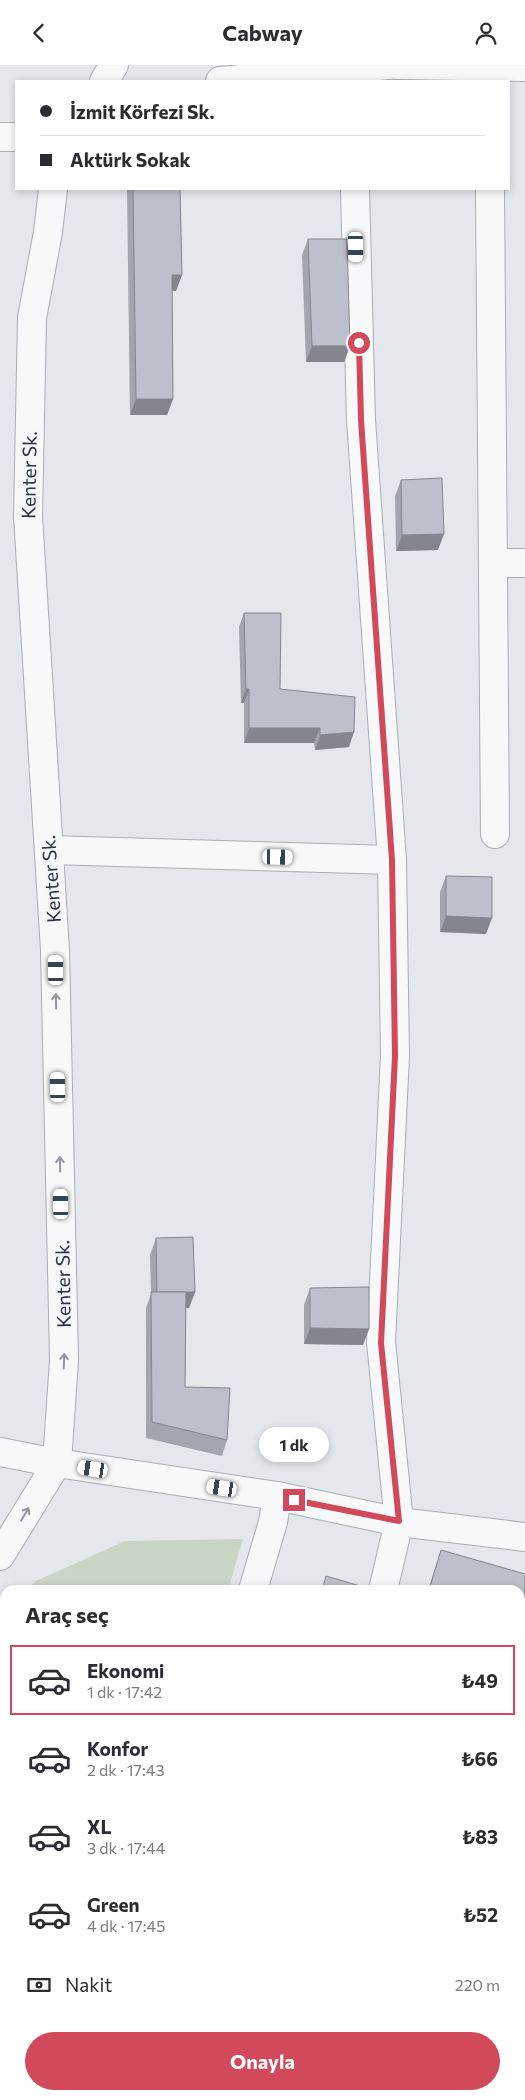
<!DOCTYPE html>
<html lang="tr">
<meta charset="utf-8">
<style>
body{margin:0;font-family:Commissioner,sans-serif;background:#f2f2f3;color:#2b2b33;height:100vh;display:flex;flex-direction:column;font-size:19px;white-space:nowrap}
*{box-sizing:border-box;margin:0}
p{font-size:16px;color:#7c7c81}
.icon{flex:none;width:28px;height:28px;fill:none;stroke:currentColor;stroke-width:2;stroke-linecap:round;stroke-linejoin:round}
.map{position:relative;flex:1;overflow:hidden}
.details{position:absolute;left:0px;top:1520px;width:525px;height:515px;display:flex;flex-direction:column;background:#fff;border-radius:15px 15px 0 0;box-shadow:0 2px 8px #0003}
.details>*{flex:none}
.hud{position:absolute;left:15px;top:15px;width:495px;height:110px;border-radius:0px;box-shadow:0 2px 8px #0003;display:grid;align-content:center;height:110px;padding:0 25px;background:#fff}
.end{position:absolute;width:22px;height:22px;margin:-11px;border:6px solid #d1495b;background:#fff;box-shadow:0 0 0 2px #fff}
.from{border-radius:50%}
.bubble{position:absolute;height:35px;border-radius:18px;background:#fff;box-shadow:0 2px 8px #0003;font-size:16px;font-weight:700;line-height:35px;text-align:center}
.car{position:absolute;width:15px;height:30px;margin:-15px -8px;border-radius:6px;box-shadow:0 0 4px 1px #0007;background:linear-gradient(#fff 24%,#345 0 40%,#fff 0 76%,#345 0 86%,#fff 0)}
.hud b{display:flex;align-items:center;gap:18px;height:48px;font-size:19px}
.hud b+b{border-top:1px solid #e1e1e2}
.hud i{width:12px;height:12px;background:#2b2b33}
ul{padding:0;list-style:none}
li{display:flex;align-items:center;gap:15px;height:70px;margin:0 10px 8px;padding:0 15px;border:2px solid transparent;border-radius:0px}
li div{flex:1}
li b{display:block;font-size:19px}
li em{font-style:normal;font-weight:700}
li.selected{border-color:#d1495b}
li>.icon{width:45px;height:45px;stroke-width:1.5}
h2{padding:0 25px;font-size:22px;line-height:60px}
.pay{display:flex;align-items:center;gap:12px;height:55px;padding:0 25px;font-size:19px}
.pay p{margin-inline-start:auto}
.primary-button{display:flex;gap:10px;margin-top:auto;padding:10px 25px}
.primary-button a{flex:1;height:58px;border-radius:30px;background:#d1495b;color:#fff;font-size:20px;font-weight:700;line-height:58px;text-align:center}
header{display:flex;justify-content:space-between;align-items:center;height:65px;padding:0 25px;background:#fff;font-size:22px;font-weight:700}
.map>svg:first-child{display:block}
.park{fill:#c9d6c5}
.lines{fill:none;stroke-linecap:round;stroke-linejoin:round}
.minor-casing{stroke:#a9aeb7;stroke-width:30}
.tertiary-casing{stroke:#a9aeb7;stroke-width:30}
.minor{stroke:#f7f8fa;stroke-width:28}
.tertiary{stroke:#f7f8fa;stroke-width:28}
.wall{fill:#a1a5ae}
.shaded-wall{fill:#83868d}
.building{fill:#bbc0ca;stroke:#83868d}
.oneway{stroke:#9196a0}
.route{stroke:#d1495b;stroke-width:6}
.labels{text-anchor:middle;stroke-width:4;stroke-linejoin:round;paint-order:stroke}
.street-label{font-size:19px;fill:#2b3445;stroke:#f4f6f9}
</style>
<header><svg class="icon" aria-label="back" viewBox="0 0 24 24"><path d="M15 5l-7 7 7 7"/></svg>Cabway<svg class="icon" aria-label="person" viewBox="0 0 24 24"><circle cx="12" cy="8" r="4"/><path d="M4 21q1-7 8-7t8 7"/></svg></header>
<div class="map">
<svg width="525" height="2035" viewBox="0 0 525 2035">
<rect width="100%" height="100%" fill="#e4e7ec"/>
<!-- park -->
<g class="park">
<path d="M243,1474L228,1525H27L36,1516L125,1476Z"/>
<path d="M5,1547V2019L0,2015V1552Z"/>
<path d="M17,2030H79L77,2035H23Z"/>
</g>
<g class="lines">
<!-- minor casing -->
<g class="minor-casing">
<g id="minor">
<path d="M396,0L525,2"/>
<path d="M104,16L114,0"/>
<path d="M220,16L388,0"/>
<path d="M0,72H16"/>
<path d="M355,124L361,355L392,795L395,991L381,1277L399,1457L383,1525"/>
<path d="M490,124L495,769"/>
<path d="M493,498H525"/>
<path d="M49,785L392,795"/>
<path d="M0,1491L57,1398L64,1295L55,885L28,451L32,253L48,167L53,124"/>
<path d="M253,1525L273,1457L277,1431"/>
<path d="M520,1857L525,1840"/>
<path d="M103,2035L104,2030"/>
<path d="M264,2035L266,2030"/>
<path d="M468,2035L469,2030"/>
</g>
</g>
<!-- tertiary casing -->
<g class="tertiary-casing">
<path id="tertiary" d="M0,1387L57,1398L277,1431L399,1457L525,1472"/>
</g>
<!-- minor -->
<use href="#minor" class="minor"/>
<!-- tertiary -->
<use href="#tertiary" class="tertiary"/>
</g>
<!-- wall -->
<g class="wall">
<path d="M127,124H180L182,210L176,226H172L173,334L167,350H130Z"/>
<path d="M308,174L350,281L344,297H306L302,190Z"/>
<path d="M401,415L438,485L396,486L395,431Z"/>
<path d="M244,548L280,624L349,682L315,685L314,678H244V638H241L239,562Z"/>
<path d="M446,811L486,869L440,867V827Z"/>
<path d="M156,1173L195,1227L189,1243H186L185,1322L227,1375L222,1391L146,1373V1243L151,1229L150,1190Z"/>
<path d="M310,1223L369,1264L363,1280L304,1279V1240Z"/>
<path d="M441,1485L525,1509V1585L520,1584V1525H428Z"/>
<path d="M520,1855L522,1856H525V1898L521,1897L522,1895H520Z"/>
<path d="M403,2030H463L470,2034H478L484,2030H520L525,2035H402Z"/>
</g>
<!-- shaded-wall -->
<g class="shaded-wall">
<path d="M172,210H182L176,226H166Z"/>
<path d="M312,281H350L344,297H306Z"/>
<path d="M136,334H173L167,350H130Z"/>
<path d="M444,469L438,485L396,486L402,470Z"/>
<path d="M246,624H249L244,638H241Z"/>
<path d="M249,663H320L314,678H244Z"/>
<path d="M354,667L349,682L315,685L320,670Z"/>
<path d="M446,851L492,853L486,869L440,867Z"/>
<path d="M157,1227H195L189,1243H151Z"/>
<path d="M310,1263L369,1264L363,1280L304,1279Z"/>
</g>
<!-- building -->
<g class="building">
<path d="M133,124H180L182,210H172L173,334H136Z"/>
<path d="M308,174H347L350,281H312Z"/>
<path d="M442,413L444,469L402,470L401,415Z"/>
<path d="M244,548H281L280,624L355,632L354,667L320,670V663H249V624H246Z"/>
<path d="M446,811L492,812V853L446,851Z"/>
<path d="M193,1172L195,1227H157L156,1173Z"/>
<path d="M369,1222V1264L310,1263V1223Z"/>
<path d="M151,1227H186L185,1322L230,1323L227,1375L152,1357Z"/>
<path d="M441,1485L525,1509V1568L520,1567V1525H429Z"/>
<path d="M326,1511L374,1525H322Z"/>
<path d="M520,1855L522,1856H525V1879L520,1877Z"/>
<path d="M520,1943L525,1945V2035H404L405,2030H463L470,2034H478L485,2030H520Z"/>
<path d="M176,2030L192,2035H175Z"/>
</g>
<!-- one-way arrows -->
<defs><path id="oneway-shaft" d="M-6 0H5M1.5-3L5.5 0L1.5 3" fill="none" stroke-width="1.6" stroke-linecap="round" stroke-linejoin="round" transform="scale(1.25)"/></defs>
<g class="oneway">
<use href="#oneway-shaft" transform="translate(56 936) rotate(-91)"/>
<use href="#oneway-shaft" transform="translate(60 1099) rotate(-91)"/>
<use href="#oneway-shaft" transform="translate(64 1296) rotate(-88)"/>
<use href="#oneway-shaft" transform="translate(25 1449) rotate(-59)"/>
</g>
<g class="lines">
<!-- route -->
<path class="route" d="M294,1435L399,1456L381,1278L395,991L392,795L361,355L359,278"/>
</g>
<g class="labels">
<!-- street labels -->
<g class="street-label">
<text transform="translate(29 410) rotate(-89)" y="7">Kenter Sk.</text>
<text transform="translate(51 814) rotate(-94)" y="7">Kenter Sk.</text>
<text transform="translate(63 1219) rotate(-91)" y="7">Kenter Sk.</text>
</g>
</g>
</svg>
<i class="end from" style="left:359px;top:278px"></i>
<i class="end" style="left:294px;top:1435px"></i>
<div class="bubble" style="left:259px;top:1362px;width:70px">1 dk</div>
<i class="car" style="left:356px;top:182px;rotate:179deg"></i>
<i class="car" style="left:278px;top:792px;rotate:91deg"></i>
<i class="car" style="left:56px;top:905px;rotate:359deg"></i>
<i class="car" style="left:58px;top:1022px;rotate:359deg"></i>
<i class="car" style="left:61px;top:1139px;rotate:359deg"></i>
<i class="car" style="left:93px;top:1404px;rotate:279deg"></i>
<i class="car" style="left:222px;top:1423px;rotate:279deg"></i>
<div class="hud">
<b><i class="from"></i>İzmit Körfezi Sk.</b>
<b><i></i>Aktürk Sokak</b>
</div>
<section class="details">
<h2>Araç seç</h2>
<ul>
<li class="selected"><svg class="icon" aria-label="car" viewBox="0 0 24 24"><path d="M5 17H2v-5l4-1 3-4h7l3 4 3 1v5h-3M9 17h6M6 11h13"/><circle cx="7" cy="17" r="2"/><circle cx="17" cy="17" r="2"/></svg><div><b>Ekonomi</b><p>1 dk · 17:42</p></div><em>₺49</em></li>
<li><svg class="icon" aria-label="car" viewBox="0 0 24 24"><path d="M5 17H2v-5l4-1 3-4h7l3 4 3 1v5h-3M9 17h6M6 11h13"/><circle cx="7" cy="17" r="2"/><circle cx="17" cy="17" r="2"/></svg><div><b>Konfor</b><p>2 dk · 17:43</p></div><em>₺66</em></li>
<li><svg class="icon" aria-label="car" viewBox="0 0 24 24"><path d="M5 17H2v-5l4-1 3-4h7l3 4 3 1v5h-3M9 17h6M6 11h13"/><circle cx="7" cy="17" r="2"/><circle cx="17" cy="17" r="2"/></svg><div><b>XL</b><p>3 dk · 17:44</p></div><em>₺83</em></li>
<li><svg class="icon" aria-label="car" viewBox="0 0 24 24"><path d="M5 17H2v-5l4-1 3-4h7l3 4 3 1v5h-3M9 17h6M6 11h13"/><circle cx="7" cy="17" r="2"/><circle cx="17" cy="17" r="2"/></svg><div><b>Green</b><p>4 dk · 17:45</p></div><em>₺52</em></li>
</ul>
<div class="pay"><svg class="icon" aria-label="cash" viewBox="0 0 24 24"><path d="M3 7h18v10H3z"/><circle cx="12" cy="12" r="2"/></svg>Nakit<p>220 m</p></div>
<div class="primary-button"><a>Onayla</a></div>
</section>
</div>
